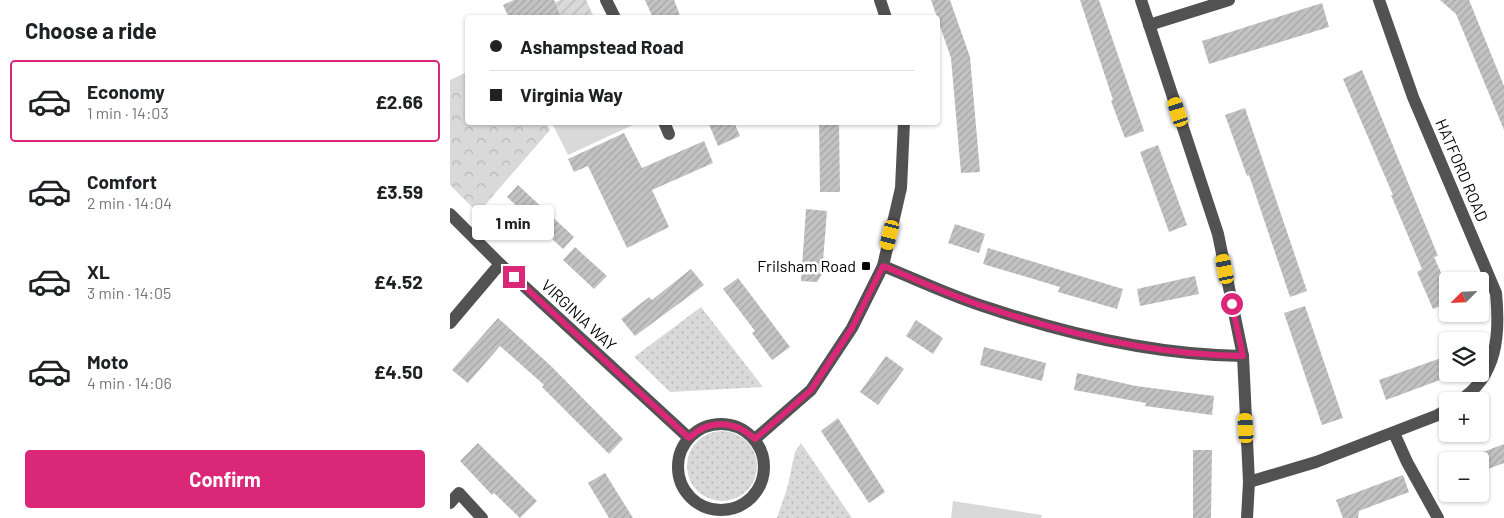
<!DOCTYPE html>
<meta charset="utf-8">
<style>
body{margin:0;font-family:Barlow,sans-serif;background:#f2f2f2;color:#202124;height:100vh;display:flex;flex-direction:column;font-size:19px;white-space:nowrap}
*{box-sizing:border-box;margin:0}
p{font-size:16px;color:#757577}
.icon{flex:none;width:28px;height:28px;fill:none;stroke:currentColor;stroke-width:2;stroke-linecap:round;stroke-linejoin:round}
.map{position:relative;flex:1;overflow:hidden}
.drawer{display:flex;flex-direction:column;background:#fff;width:450px}
.drawer>*{flex:none}
.banner{position:absolute;left:15px;top:15px;width:475px;height:110px;border-radius:5px;box-shadow:0 1px 4px #0004;display:grid;align-content:center;height:110px;padding:0 25px;background:#fff}
.needle{width:32px;rotate:246deg}
.tools{position:absolute;left:989px;top:272px;display:grid;gap:10px}
.tools a{display:grid;place-items:center;width:50px;height:50px;border-radius:5px;background:#fff;box-shadow:0 1px 4px #0004;font-size:25px}
.end{position:absolute;width:22px;height:22px;margin:-11px;border:6px solid #db2777;background:#fff;box-shadow:0 0 0 2px #fff}
.from{border-radius:50%}
.bubble{position:absolute;height:35px;border-radius:5px;background:#fff;box-shadow:0 1px 4px #0004;font-size:16px;font-weight:700;line-height:35px;text-align:center}
.car{position:absolute;width:15px;height:30px;margin:-15px -8px;border-radius:6px;box-shadow:0 0 4px 1px #0007;background:linear-gradient(#f5c518 24%,#345 0 40%,#f5c518 0 76%,#345 0 86%,#f5c518 0)}
.banner b{display:flex;align-items:center;gap:18px;height:48px;font-size:19px}
.banner b+b{border-top:1px solid #e0e0e0}
.banner i{width:12px;height:12px;background:#202124}
ul{padding:0;list-style:none}
li{display:flex;align-items:center;gap:15px;height:82px;margin:0 10px 8px;padding:0 15px;border:2px solid transparent;border-radius:5px}
li div{flex:1}
li b{display:block;font-size:19px}
li em{font-style:normal;font-weight:700}
li.current{border-color:#db2777}
li>.icon{width:45px;height:45px;stroke-width:1.5}
h2{padding:0 25px;font-size:22px;line-height:60px}
.primary-button{display:flex;gap:10px;margin-top:auto;padding:10px 25px}
.primary-button a{flex:1;height:58px;border-radius:5px;background:#db2777;color:#fff;font-size:20px;font-weight:700;line-height:58px;text-align:center}
main{display:flex;flex:1;min-height:0}
.map>svg:first-child{display:block}
.grass{fill:url(#grass-dots)}
.park{fill:url(#park-crowns)}
.garden{fill:url(#garden-furrows)}
.pitch{fill:#d9d9d9}
.building{fill:url(#building-hatch)}
.lines{fill:none;stroke-linecap:round;stroke-linejoin:round}
.minor{stroke:#525252;stroke-width:12}
.route{stroke:#db2777;stroke-width:6}
.poi-dot{fill:#000;stroke:#fff;stroke-width:2}
.labels{text-anchor:middle;stroke-width:5;stroke-linejoin:round;paint-order:stroke}
.street-label{font-size:16px;fill:#000;stroke:#fff}
.poi-label{font-size:16px;fill:#000;stroke:#fff;text-anchor:end}
</style>
<main>
<section class="drawer">
<h2>Choose a ride</h2>
<ul>
<li class="current"><svg class="icon" aria-label="car" viewBox="0 0 24 24"><path d="M5 17H2v-5l4-1 3-4h7l3 4 3 1v5h-3M9 17h6M6 11h13"/><circle cx="7" cy="17" r="2"/><circle cx="17" cy="17" r="2"/></svg><div><b>Economy</b><p>1 min · 14:03</p></div><em>£2.66</em></li>
<li><svg class="icon" aria-label="car" viewBox="0 0 24 24"><path d="M5 17H2v-5l4-1 3-4h7l3 4 3 1v5h-3M9 17h6M6 11h13"/><circle cx="7" cy="17" r="2"/><circle cx="17" cy="17" r="2"/></svg><div><b>Comfort</b><p>2 min · 14:04</p></div><em>£3.59</em></li>
<li><svg class="icon" aria-label="car" viewBox="0 0 24 24"><path d="M5 17H2v-5l4-1 3-4h7l3 4 3 1v5h-3M9 17h6M6 11h13"/><circle cx="7" cy="17" r="2"/><circle cx="17" cy="17" r="2"/></svg><div><b>XL</b><p>3 min · 14:05</p></div><em>£4.52</em></li>
<li><svg class="icon" aria-label="car" viewBox="0 0 24 24"><path d="M5 17H2v-5l4-1 3-4h7l3 4 3 1v5h-3M9 17h6M6 11h13"/><circle cx="7" cy="17" r="2"/><circle cx="17" cy="17" r="2"/></svg><div><b>Moto</b><p>4 min · 14:06</p></div><em>£4.50</em></li>
</ul>
<div class="primary-button"><a>Confirm</a></div>
</section>
<div class="map">
<svg width="1054" height="518" viewBox="0 0 1054 518">
<defs>
<pattern id="grass-dots" width="8" height="8" patternUnits="userSpaceOnUse" patternTransform="scale(1.25)"><rect width="8" height="8" fill="#d9d9d9"/><path d="M2 2h.1M6 6h.1" fill="none" stroke="#b8b8b8" stroke-width="1.8" stroke-linecap="round"/></pattern>
<pattern id="park-crowns" width="20" height="18" patternUnits="userSpaceOnUse" patternTransform="scale(1.25)"><rect width="20" height="18" fill="#d9d9d9"/><path d="M2 6a3 3 0 1 1 6 0M12 15a3 3 0 1 1 6 0" fill="none" stroke="#b8b8b8"/></pattern>
<pattern id="garden-furrows" width="10" height="10" patternUnits="userSpaceOnUse" patternTransform="scale(1.25)"><rect width="10" height="10" fill="#d9d9d9"/><path d="M-1 1l2-2M0 10L10 0M9 11l2-2" fill="none" stroke="#b8b8b8"/></pattern>
<pattern id="building-hatch" width="6" height="6" patternUnits="userSpaceOnUse" patternTransform="scale(1.25)"><rect width="6" height="6" fill="#c2c2c2"/><path d="M-1 1l2-2M0 6l6-6M5 7l2-2" fill="none" stroke="#a5a5a5"/></pattern>
</defs>
<rect width="100%" height="100%" fill="#fff"/>
<!-- grass -->
<g class="grass">
<path d="M251,307L313,387L220,392L184,357Z"/>
<circle cx="272" cy="466" r="35"/>
<path d="M351,443L402,518H327L337,489L345,452Z"/>
</g>
<!-- park -->
<path class="park" d="M17,72L18,122L96,123L100,130L28,213L0,185V80Z"/>
<!-- garden -->
<path class="garden" d="M111,0H136L144,17H112L105,2Z"/>
<!-- pitch -->
<g class="pitch">
<path d="M102,123H187L118,155Z"/>
<path d="M503,501L592,515L591,518H501Z"/>
</g>
<!-- building -->
<g class="building">
<path d="M64,0H104L112,18H59L53,5Z"/>
<path d="M195,0H224L231,18H203Z"/>
<path d="M481,0H500L520,57L530,172L511,173L501,58Z"/>
<path d="M630,0H649L694,131L675,138L661,101L663,100Z"/>
<path d="M990,0H1019L1054,86V130L1006,14Z"/>
<path d="M872,3L879,27L759,64L752,41Z"/>
<path d="M912,70L988,256L984,257L998,288V303L983,309L967,272L972,269L941,195H943L893,79Z"/>
<path d="M795,108L857,291L840,297L799,175L797,176L775,115Z"/>
<path d="M258,122H284L290,136L268,146Z"/>
<path d="M369,122H389L390,192H370Z"/>
<path d="M174,133L192,168L254,141L263,163L202,190L219,227L177,248L138,166L124,172L118,159Z"/>
<path d="M708,145L737,225L719,232L690,152Z"/>
<path d="M68,185L124,237L113,249L57,197Z"/>
<path d="M356,209L377,211L372,274L367,282L351,281Z"/>
<path d="M505,224L535,234L529,253L498,243Z"/>
<path d="M125,247L157,276L144,289L113,260Z"/>
<path d="M538,248L673,289L667,309L608,292L610,287L533,264Z"/>
<path d="M241,269L254,285L185,336L171,319L199,297L202,300Z"/>
<path d="M745,276L749,294L690,306L687,289Z"/>
<path d="M288,278L340,347L322,360L302,333L305,331L273,289Z"/>
<path d="M855,306L893,418L872,425L834,313Z"/>
<path d="M48,318L101,366L173,439L159,454L92,387L94,385L50,346L18,383L2,370Z"/>
<path d="M466,320L493,338L483,354L456,336Z"/>
<path d="M534,347L596,363L592,381L530,365Z"/>
<path d="M436,356L454,369L428,405L410,392Z"/>
<path d="M991,358L998,377L936,400L929,380Z"/>
<path d="M627,373L686,386L764,396L762,415L695,406L696,403L624,390Z"/>
<path d="M388,418L435,492L419,503L371,431Z"/>
<path d="M28,443L87,501L70,518L44,493L42,495L10,461Z"/>
<path d="M1054,444V463L1030,472V453Z"/>
<path d="M743,450H762L761,518H743Z"/>
<path d="M155,473L183,518H159L138,483Z"/>
<path d="M953,475L959,492L909,511L908,518H893L886,500Z"/>
</g>
<g class="lines">
<!-- minor -->
<g class="minor">
<path d="M156,0L165,18"/>
<path d="M430,0L436,18"/>
<path d="M691,0L768,234L793,356L799,482L797,518"/>
<path d="M929,0L963,97L1046,293C1050,334 1048,376 1009,401"/>
<path d="M699,25L779,0"/>
<path d="M214,122L219,134"/>
<path d="M0,214L50,264L239,438"/>
<path d="M433,266C468,280 503,297 539,308C620,335 707,355 793,356"/>
<path d="M0,323L50,264"/>
<circle cx="271" cy="467" r="43"/>
<path d="M944,433L957,462L988,518"/>
<path d="M305,439L361,390L402,328L433,266L451,188L454,122"/>
<path d="M799,482L866,462L988,415L998,409"/>
<path d="M0,503L9,493L32,518"/>
</g>
</g>
<g class="lines">
<!-- route -->
<path class="route" d="M64,277L239,438C258,419 285,420 305,439L361,390L402,328L433,266C468,280 503,297 539,308C620,335 707,355 793,356L782,304"/>
</g>
<!-- markers -->
<rect class="poi-dot" x="411" y="261" width="10" height="10" rx="2.5"/>
<g class="labels">
<!-- street labels -->
<g class="street-label">
<text transform="translate(1012 170) rotate(67)" y="6">HATFORD ROAD</text>
<text transform="translate(129 315) rotate(43)" y="6">VIRGINIA WAY</text>
</g>
<!-- poi labels -->
<g class="poi-label">
<text x="406" y="272">Frilsham Road</text>
</g>
</g>
</svg>
<div class="tools">
<a><svg class="needle" viewBox="-14 -14 28 28"><path d="M0-13l5 13h-10z" fill="#e53935"/><path d="M0 13l5-13h-10z" fill="#757577"/></svg></a>
<a><svg class="icon" aria-label="layers" viewBox="0 0 24 24"><path d="M12 4l9 5-9 5-9-5zM3 14l9 5 9-5"/></svg></a>
<a>+</a>
<a>−</a>
</div>
<i class="end from" style="left:782px;top:304px"></i>
<i class="end" style="left:64px;top:277px"></i>
<div class="bubble" style="left:22px;top:205px;width:82px">1 min</div>
<i class="car" style="left:728px;top:112px;rotate:342deg"></i>
<i class="car" style="left:440px;top:235px;rotate:194deg"></i>
<i class="car" style="left:775px;top:269px;rotate:349deg"></i>
<i class="car" style="left:796px;top:428px;rotate:357deg"></i>
<div class="banner">
<b><i class="from"></i>Ashampstead Road</b>
<b><i></i>Virginia Way</b>
</div>
</div>
</main>
